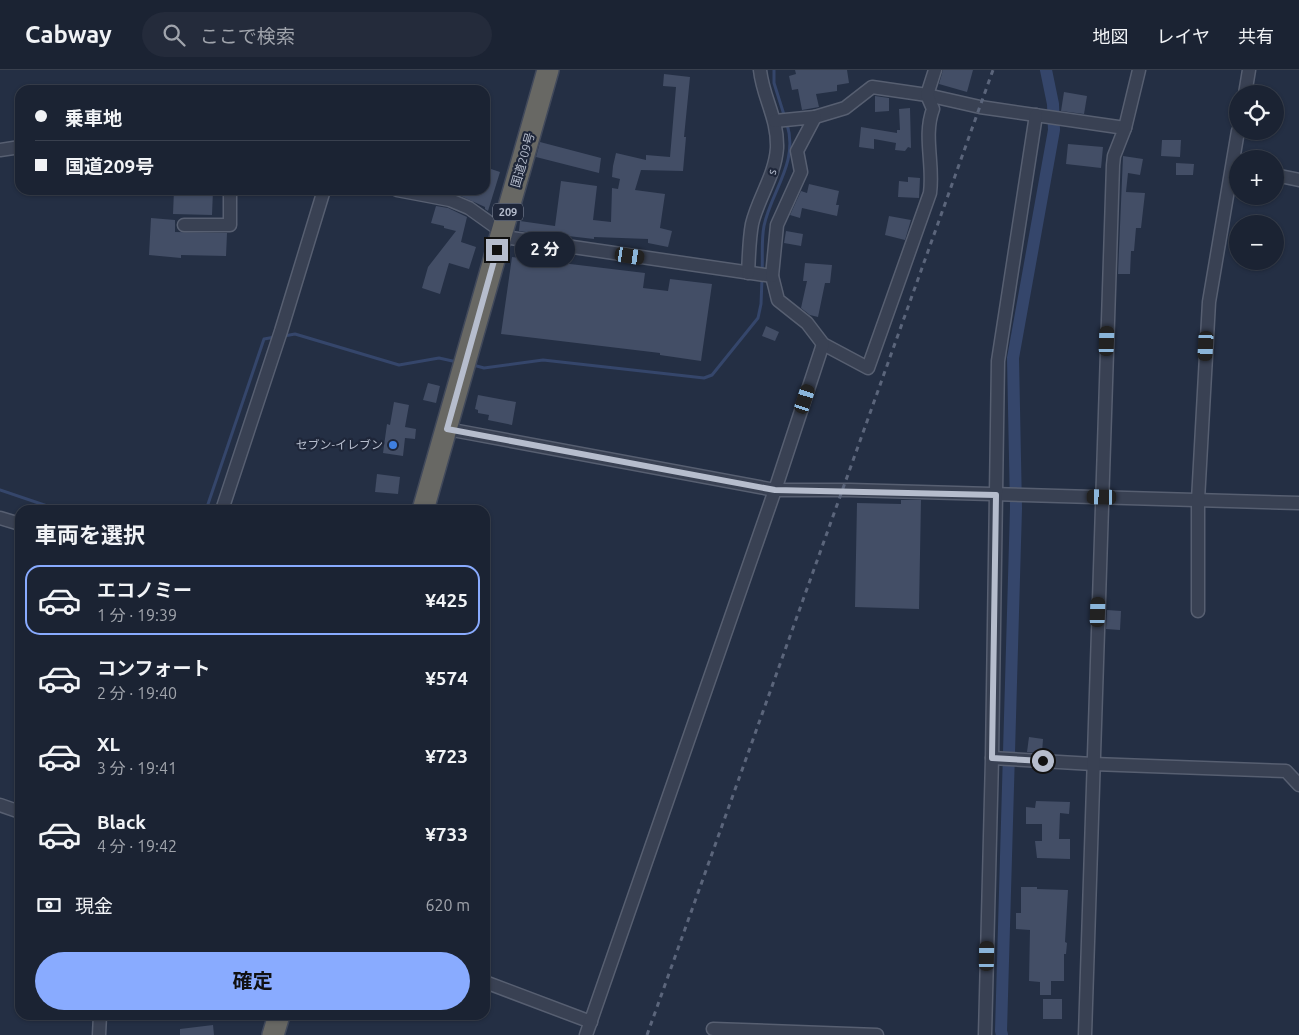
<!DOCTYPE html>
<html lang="ja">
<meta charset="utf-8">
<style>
body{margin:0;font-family:Ubuntu,"Noto Sans JP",sans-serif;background:#242b3b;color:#f1f3f6;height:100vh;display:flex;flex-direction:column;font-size:19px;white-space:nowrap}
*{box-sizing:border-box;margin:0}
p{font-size:16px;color:#a0a4ac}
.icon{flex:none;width:28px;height:28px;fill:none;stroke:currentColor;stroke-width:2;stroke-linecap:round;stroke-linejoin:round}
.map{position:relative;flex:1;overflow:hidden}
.sheet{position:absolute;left:15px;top:435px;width:475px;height:515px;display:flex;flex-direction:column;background:#1b2333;border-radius:15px;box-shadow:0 1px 4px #0004,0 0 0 1px #39404e}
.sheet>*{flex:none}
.top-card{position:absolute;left:15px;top:15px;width:475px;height:110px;border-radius:15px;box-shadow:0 1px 4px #0004,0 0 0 1px #39404e;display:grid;align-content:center;height:110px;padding:0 20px;background:#1b2333}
.buttons{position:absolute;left:1229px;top:15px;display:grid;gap:10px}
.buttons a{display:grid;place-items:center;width:55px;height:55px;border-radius:50%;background:#1b2333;box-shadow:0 1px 4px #0004,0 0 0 1px #39404e;font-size:25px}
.end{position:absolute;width:22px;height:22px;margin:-11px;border:6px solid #b6bdcd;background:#111;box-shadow:0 0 0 2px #111}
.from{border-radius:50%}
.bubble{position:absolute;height:35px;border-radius:18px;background:#1b2333;box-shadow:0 1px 4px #0004,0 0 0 1px #39404e;font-size:16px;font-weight:700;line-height:35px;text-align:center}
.car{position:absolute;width:15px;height:30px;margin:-15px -8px;border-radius:6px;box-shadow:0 0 4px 1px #0007;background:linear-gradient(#222 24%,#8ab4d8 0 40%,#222 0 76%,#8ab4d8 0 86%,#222 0)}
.top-card b{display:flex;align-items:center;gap:18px;height:48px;font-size:19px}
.top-card b+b{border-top:1px solid #39404e}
.top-card i{width:12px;height:12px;background:#f1f3f6}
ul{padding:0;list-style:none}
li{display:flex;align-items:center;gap:15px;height:70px;margin:0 10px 8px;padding:0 10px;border:2px solid transparent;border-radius:15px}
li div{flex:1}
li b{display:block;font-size:19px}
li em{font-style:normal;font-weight:700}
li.selected{border-color:#89abff}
li>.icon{width:45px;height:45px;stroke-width:1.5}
h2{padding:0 20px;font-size:22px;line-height:60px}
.pay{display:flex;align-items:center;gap:12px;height:55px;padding:0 20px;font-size:19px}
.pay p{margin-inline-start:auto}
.button{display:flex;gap:10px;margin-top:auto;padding:10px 20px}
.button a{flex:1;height:58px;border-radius:30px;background:#89abff;color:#111;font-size:20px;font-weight:700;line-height:58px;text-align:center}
header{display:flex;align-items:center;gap:30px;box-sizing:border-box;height:70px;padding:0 25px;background:#1b2333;border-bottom:1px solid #39404e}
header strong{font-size:24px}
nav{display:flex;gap:28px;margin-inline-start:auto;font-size:18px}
.search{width:350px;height:45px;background:#242b3b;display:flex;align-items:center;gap:12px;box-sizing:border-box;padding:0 18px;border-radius:28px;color:#a0a4ac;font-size:19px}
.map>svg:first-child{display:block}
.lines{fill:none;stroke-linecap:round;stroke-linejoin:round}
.stream{stroke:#35466b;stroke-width:3}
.canal{stroke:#35466b;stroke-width:12}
.building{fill:#434e66}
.minor-casing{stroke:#575f71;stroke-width:15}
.trunk-casing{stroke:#41495b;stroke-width:24}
.minor{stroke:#394153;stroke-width:12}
.trunk{stroke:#686864;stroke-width:21}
.rail{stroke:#5b657b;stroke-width:3;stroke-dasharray:5 5;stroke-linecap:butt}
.route{stroke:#b6bdcd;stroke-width:6}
.shop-dot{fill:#3f7fe0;stroke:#1e2639;stroke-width:2}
.labels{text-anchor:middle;stroke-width:4.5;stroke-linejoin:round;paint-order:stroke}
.shield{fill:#1e2639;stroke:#8890a1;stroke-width:1}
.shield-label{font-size:11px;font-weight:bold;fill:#b6bdcd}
.street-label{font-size:12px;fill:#b6bdcd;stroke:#1e2639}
.poi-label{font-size:12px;fill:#b6bdcd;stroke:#1e2639;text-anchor:end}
</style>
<header>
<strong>Cabway</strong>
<div class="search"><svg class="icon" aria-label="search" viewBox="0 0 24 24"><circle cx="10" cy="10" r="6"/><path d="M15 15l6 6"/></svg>ここで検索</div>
<nav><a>地図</a><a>レイヤ</a><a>共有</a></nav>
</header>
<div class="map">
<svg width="1299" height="965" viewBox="0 0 1299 965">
<rect width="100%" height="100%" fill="#242f44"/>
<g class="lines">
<!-- stream -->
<g class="stream">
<path d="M774,0V13L785,48"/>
<path d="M762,203C763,188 761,171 764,156C771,121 799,93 787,54"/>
<path d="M284,266L295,264L399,295L439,288L457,292"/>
<path d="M473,295L484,298L543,290L704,308L712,305L758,248L761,234L762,209"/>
<path d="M0,420L59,440"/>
<path d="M206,440L264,269L275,267"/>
</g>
<!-- canal -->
<path class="canal" d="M1002,965L1001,961L1016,438L1013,288L1054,60L1053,34L1046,0"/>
</g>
<!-- building -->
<g class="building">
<path d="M795,0H847L849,13L837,15V21L816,24L819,37L802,40L798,19L792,20L789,6L796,4Z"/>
<path d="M943,0H973L967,22L939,14Z"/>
<path d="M664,4L690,7L684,67H686L683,101L641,100L635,120L665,124L660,158L672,161L668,177L648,173V169L594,167V169L568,166L567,168L519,161L520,151L555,156L561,111L597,116L593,150L611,152L612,118L618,119L620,109L612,107L613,96L616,83L646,90V85L670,87L676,17L663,16Z"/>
<path d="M1064,22L1087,26L1084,44L1061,41Z"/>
<path d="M875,26L889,28V41L875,42Z"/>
<path d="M910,38L911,78L908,77L905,81L895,80L896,73L874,69V79L859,77L861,57L897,63V60H900L899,39Z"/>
<path d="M1162,70H1181L1180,87L1161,86Z"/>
<path d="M540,72L601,88L599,103L536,87Z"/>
<path d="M1068,74L1103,77L1101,98L1066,94Z"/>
<path d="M1123,86L1143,89L1140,105L1128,103L1126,122L1145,123L1141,158H1136L1134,181H1131L1130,204H1118Z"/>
<path d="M1176,93L1194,94L1193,105H1176Z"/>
<path d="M485,97L500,102L488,141L485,139V137L452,122L453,120H485Z"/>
<path d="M908,107L920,108L919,128L898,127L899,111L908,112Z"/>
<path d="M809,114L839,121L836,135H839L837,146L802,138L800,148L790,145L801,121L807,123Z"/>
<path d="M174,120H213L212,145L173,144Z"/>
<path d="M436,136L448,138L467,147L461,172L476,177L469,199L449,193L440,224L422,218L428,197L456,161L444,158V156L431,153Z"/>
<path d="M889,146L911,150L905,170L885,165Z"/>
<path d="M151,148L175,150V162L227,163L226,186L181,185V188L149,185Z"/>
<path d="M786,161L803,164L801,176L784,173Z"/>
<path d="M512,187L645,203L643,218L668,221L670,209L712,214L701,291L660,285V283L501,264Z"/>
<path d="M805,193L832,195L830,213H825L818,247L810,245L801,238L807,211H803Z"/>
<path d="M766,256L779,262L775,271L762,266Z"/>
<path d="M428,313L440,316L436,333L423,330Z"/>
<path d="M478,325L516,332L512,355L488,350L489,345L478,343V340L475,339Z"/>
<path d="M394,332L409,335L405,357L416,359L415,369L405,368L403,386L383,383L387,354L390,355Z"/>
<path d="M377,404L400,407L398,424L375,422Z"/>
<path d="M901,430H921L919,539L855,537L857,433L901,434Z"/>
<path d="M1107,540L1121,541L1120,560L1106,559Z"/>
<path d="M1029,667L1043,669L1042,683L1027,682Z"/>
<path d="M1036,731L1070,732L1069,744L1060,743L1059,769H1070V789L1037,788L1035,771H1042V754H1026V737L1035,738Z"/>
<path d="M1021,817H1037V819L1068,820L1065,872L1067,873L1066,884H1064V911H1051V925H1040V912L1029,911L1030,860L1016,859V843H1021Z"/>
<rect x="1043" y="929" width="19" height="20"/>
<path d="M213,955L214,965H180V959Z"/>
</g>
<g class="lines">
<!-- minor casing -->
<g class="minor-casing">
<g id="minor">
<path d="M1245,24L1249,0"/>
<path d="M815,47L845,38L872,17L927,25L980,37L1125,58"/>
<path d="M0,80L20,77"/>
<path d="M1275,105L1299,110"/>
<path d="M397,120L450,130L469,138L511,168L772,206L778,230L807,253L823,274L868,298L930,123C934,94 923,66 933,39L927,25L935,0"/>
<path d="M184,155H230V120"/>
<path d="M748,203C749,187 749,170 752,154C758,128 775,106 777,78C778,48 763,28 760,0"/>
<path d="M772,206L777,155L801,102L797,81L815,47L775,51"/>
<path d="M447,359L775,420H850L1299,433"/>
<path d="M222,440L281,261L324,120"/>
<path d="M0,448L20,454"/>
<path d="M1198,541V430L1209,232L1238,61"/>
<path d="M992,688L1093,694L1286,701L1299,715"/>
<path d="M0,735L20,742"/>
<path d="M485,912L591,952"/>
<path d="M713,959L877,965"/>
<path d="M99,965L100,945"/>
<path d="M586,965L775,420L823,274"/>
<path d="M985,965L992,688L998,291L1036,45"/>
<path d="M1085,965L1113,95L1114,86L1125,58L1139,0"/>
</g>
</g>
<!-- trunk casing -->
<g class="trunk-casing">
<g id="trunk">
<path d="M423,440L548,0"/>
<path d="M273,965L279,945"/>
</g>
</g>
<!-- minor -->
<use href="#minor" class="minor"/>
<!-- trunk -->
<use href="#trunk" class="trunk"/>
<!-- rail -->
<path class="rail" d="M647,965L993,0"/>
</g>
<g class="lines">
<!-- route -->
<path class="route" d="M497,180L447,359L775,420L996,425L992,688L1043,691"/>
</g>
<!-- markers -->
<circle class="shop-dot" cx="393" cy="375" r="5"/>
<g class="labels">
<!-- shield labels -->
<rect class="shield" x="493" y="133.5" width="30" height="17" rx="4"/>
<g class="shield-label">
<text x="508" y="146">209</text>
</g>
<!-- street labels -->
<g class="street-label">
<text transform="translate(523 90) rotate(-74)" y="4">国道209号</text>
<text transform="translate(772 102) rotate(-74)" y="4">s</text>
</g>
<!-- poi labels -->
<g class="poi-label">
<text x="383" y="379">セブン-イレブン</text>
</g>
</g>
</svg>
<div class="buttons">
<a><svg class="icon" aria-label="locate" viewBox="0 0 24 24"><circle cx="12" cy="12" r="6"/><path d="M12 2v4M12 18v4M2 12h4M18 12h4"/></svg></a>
<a>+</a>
<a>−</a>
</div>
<i class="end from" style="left:1043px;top:691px"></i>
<i class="end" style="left:497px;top:180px"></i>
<div class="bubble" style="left:515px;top:162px;width:60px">2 分</div>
<i class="car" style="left:630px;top:186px;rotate:99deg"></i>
<i class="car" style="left:1107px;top:271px;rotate:2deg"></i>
<i class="car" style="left:1206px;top:276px;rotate:183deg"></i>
<i class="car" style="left:805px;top:329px;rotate:18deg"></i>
<i class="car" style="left:1102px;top:427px;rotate:271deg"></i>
<i class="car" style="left:1098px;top:542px;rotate:2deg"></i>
<i class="car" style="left:987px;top:886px;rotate:1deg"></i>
<div class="top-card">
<b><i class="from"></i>乗車地</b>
<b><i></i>国道209号</b>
</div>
<section class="sheet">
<h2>車両を選択</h2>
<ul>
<li class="selected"><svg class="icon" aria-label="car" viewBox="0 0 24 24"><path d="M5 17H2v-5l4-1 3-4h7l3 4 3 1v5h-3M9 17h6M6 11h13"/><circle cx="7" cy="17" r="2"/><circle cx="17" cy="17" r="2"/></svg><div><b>エコノミー</b><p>1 分 · 19:39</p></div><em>¥425</em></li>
<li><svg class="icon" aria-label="car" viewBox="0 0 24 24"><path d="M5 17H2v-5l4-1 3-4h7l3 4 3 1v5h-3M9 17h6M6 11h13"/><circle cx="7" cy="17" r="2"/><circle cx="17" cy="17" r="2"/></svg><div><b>コンフォート</b><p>2 分 · 19:40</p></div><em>¥574</em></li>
<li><svg class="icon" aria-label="car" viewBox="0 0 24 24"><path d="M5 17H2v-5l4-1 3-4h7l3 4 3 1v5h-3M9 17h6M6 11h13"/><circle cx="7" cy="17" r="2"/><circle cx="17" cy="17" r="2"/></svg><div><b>XL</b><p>3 分 · 19:41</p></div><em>¥723</em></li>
<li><svg class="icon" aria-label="car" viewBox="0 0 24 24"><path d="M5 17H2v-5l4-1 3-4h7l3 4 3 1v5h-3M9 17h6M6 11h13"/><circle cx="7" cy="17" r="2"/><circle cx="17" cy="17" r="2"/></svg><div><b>Black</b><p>4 分 · 19:42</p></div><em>¥733</em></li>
</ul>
<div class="pay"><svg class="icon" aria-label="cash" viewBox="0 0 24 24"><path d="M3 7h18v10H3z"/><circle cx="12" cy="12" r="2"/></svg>現金<p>620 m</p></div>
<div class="button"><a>確定</a></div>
</section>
</div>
